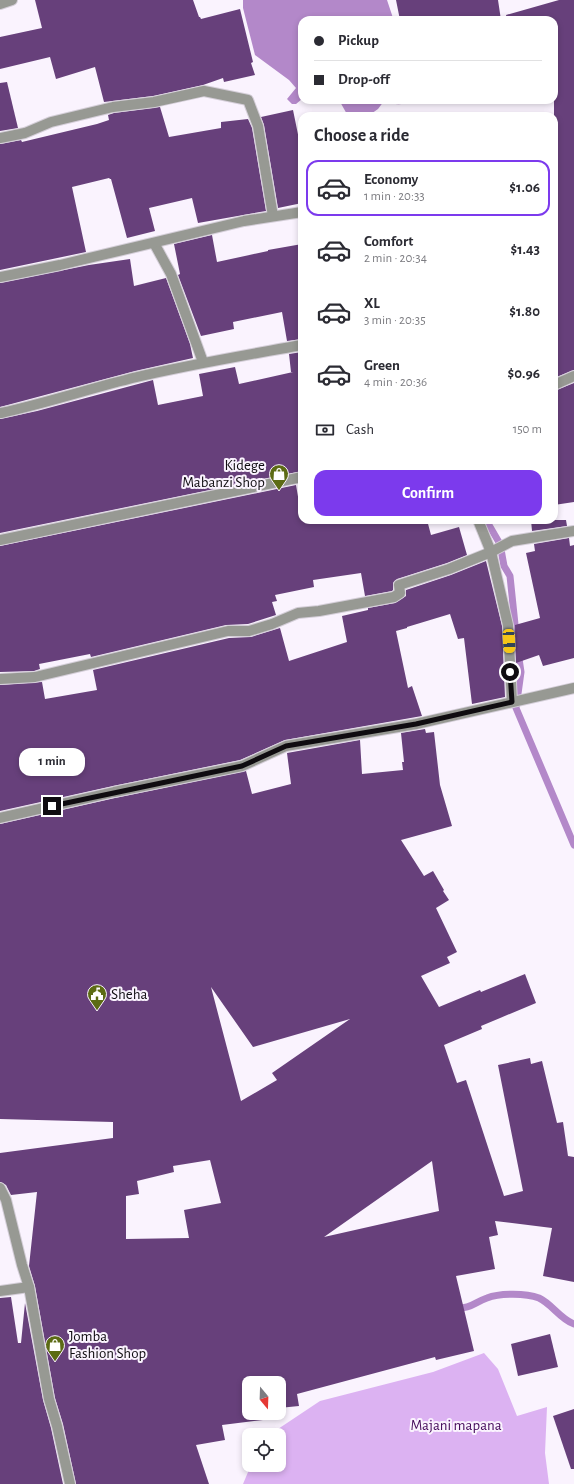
<!DOCTYPE html>
<meta charset="utf-8">
<style>
body{margin:0;font-family:"Alegreya Sans",sans-serif;background:#f7f7f7;color:#2b2b33;height:100vh;display:flex;flex-direction:column;font-size:15px;white-space:nowrap}
*{box-sizing:border-box;margin:0}
p{font-size:13px;color:#7c7c81}
.icon{flex:none;width:22px;height:22px;fill:none;stroke:currentColor;stroke-width:2;stroke-linecap:round;stroke-linejoin:round}
.map{position:relative;flex:1;overflow:hidden}
.panel{position:absolute;left:298px;top:112px;width:260px;height:412px;display:flex;flex-direction:column;background:#fff;border-radius:12px;box-shadow:0 2px 6px #0003}
.panel>*{flex:none}
.banner{position:absolute;left:298px;top:16px;width:260px;height:88px;border-radius:12px;box-shadow:0 2px 6px #0003;display:grid;align-content:center;height:88px;padding:0 16px;background:#fff}
.needle{width:26px;rotate:161deg}
.tools{position:absolute;left:242px;top:1376px;display:grid;gap:8px}
.tools a{display:grid;place-items:center;width:44px;height:44px;border-radius:8px;background:#fff;box-shadow:0 2px 6px #0003;font-size:20px}
.end{position:absolute;width:18px;height:18px;margin:-9px;border:5px solid #0f0c10;background:#fff;box-shadow:0 0 0 2px #fff}
.from{border-radius:50%}
.bubble{position:absolute;height:28px;border-radius:12px;background:#fff;box-shadow:0 2px 6px #0003;font-size:13px;font-weight:700;line-height:28px;text-align:center}
.car{position:absolute;width:12px;height:24px;margin:-12px -6px;border-radius:5px;box-shadow:0 0 3px 1px #0007;background:linear-gradient(#f5c518 24%,#345 0 40%,#f5c518 0 76%,#345 0 86%,#f5c518 0)}
.banner b{display:flex;align-items:center;gap:14px;height:38px;font-size:15px}
.banner b+b{border-top:1px solid #e1e1e2}
.banner i{width:10px;height:10px;background:#2b2b33}
ul{padding:0;list-style:none}
li{display:flex;align-items:center;gap:12px;height:56px;margin:0 8px 6px;padding:0 8px;border:2px solid transparent;border-radius:12px}
li div{flex:1}
li b{display:block;font-size:15px}
li em{font-style:normal;font-weight:700}
li.selected{border-color:#7c3aed}
li>.icon{width:36px;height:36px;stroke-width:1.5}
h2{padding:0 16px;font-size:18px;line-height:48px}
.pay{display:flex;align-items:center;gap:10px;height:44px;padding:0 16px;font-size:15px}
.pay p{margin-inline-start:auto}
.cta{display:flex;gap:8px;margin-top:auto;padding:8px 16px}
.cta a{flex:1;height:46px;border-radius:12px;background:#7c3aed;color:#fff;font-size:16px;font-weight:700;line-height:46px;text-align:center}
.map>svg:first-child{display:block}
.green{fill:#dcb2f2}
.water{fill:#b388c9}
.lines{fill:none;stroke-linecap:round;stroke-linejoin:round}
.stream{stroke:#b388c9;stroke-width:7}
.building{fill:#67407b;fill-rule:evenodd}
.street-casing{stroke:#d4ced8;stroke-width:12}
.street{stroke:#979993;stroke-width:10}
.route{stroke:#0f0c10;stroke-width:5}
.labels{text-anchor:middle;stroke-width:4;stroke-linejoin:round;paint-order:stroke}
.poi-label{font-size:15px;fill:#0f0c10;stroke:#faf3fe;text-anchor:start}
.park-label{font-size:15px;fill:#450b5b;stroke:#faf3fe}
</style>
<div class="map">
<svg width="574" height="1484" viewBox="0 0 574 1484">
<rect width="100%" height="100%" fill="#faf3fe"/>
<!-- green -->
<path class="green" d="M484,1353L498,1369L517,1416L547,1407L545,1453L549,1484H243L251,1465H279V1435H269L320,1401L433,1372Z"/>
<!-- water -->
<g class="water">
<path d="M243,0H387L393,18V20H302V99L296,104H292L287,99L296,88L289,80L255,55L243,8Z"/>
<path d="M339,100H410C401,107 394,104 384,101L378,109L368,116H348Z"/>
</g>
<g class="lines">
<!-- stream -->
<g class="stream">
<path d="M486,520L500,544L504,566L510,576L516,634"/>
<path d="M518,652L521,672L516,708L574,845"/>
<path d="M455,1308C471,1309 473,1303 487,1298C500,1293 526,1293 539,1298C552,1304 560,1319 574,1324"/>
</g>
</g>
<!-- building -->
<g class="building">
<path d="M35,0H193L199,17H200L201,19L240,9L253,62L251,63L255,75L224,82L223,78L203,85L153,96L104,102L95,67L56,79L50,57L0,69V37L42,28Z"/>
<path d="M396,0H498L501,20H426L425,16L408,20H400Z"/>
<path d="M559,0H574V370L554,378V20H507L506,15Z"/>
<path d="M7,82L18,128L0,131V83Z"/>
<path d="M160,107L169,137L221,128V122L248,119L252,128L266,211L198,223L192,198L149,208L155,231L127,238L111,179H110L109,178L72,187L86,252L0,270V144L21,140L22,142L97,124L109,120L108,115L114,113Z"/>
<path d="M293,110L302,154V203L278,208L264,125L261,117Z"/>
<path d="M212,235L217,262L268,251V250L302,244V339L287,341L282,312L233,322L234,329L201,336L178,275L180,274L174,244Z"/>
<path d="M130,259L134,286L166,278L190,344L193,358L135,371L0,407V283L89,265Z"/>
<path d="M302,352V471L0,533V419L37,411L153,380L158,405L203,396L199,374L235,367L239,384L293,372H291L289,354Z"/>
<path d="M574,383V502L554,505V391Z"/>
<path d="M296,485L302,520H427L431,535L459,527L467,555L447,563L397,579L393,583V590L392,591L365,596L361,573L313,580L314,587L275,595L277,601L272,602L276,615L248,624L226,625L91,657L90,654L39,664L40,669L34,671L0,672V546Z"/>
<path d="M531,520H566L567,526L532,531Z"/>
<path d="M569,538L570,546L574,545V658L543,666L539,655L516,663L515,625L540,618L526,553L535,551L534,544Z"/>
<path d="M486,561L502,626L505,697L472,704L464,638L458,639L450,614L407,627V628L396,631L408,688L412,686L422,716L285,740L240,760L113,786L0,811V685L42,682L45,699L97,690L93,670L229,638L251,637L280,628L289,661L347,642L342,616L368,610V608L395,603L406,596V590L451,575Z"/>
<path d="M425,729L426,733L434,732L440,785L452,826L401,840L424,876L433,871L444,890L443,891L449,900L436,908L457,952L447,957L450,963L421,976L439,1007L480,990L481,992L525,974L536,1003L481,1026L482,1029L444,1045L457,1083L466,1080L504,1196L523,1191L498,1065L530,1058L531,1064L542,1061L557,1123L563,1122L568,1156L574,1157V1282L543,1276L552,1228L495,1221L498,1235L489,1237L495,1269L456,1276L474,1351L436,1360L435,1357L297,1394L299,1406L279,1408V1383H249V1413H262L263,1420L222,1425L225,1440L196,1445L209,1484H76L63,1424L55,1398L35,1286L29,1266L37,1192L11,1195L6,1185L0,1182V1153L113,1138V1122L0,1119V824L115,798L246,771L252,794L291,784L287,753L360,740L362,774L403,770L402,762H404L401,733ZM211,987L253,1047L350,1019L272,1073L277,1080L241,1101ZM210,1160L221,1203L184,1210L189,1238L126,1239V1196L139,1194L137,1181L174,1172L173,1166ZM432,1161L439,1211L324,1237Z"/>
<path d="M11,1297L18,1343H21L25,1303L43,1400L51,1428L63,1484H0V1298Z"/>
<path d="M550,1334L558,1367L518,1376L511,1344Z"/>
<path d="M574,1409V1469H571L553,1416Z"/>
</g>
<g class="lines">
<!-- street casing -->
<g class="street-casing">
<g id="street">
<path d="M0,4L12,0"/>
<path d="M0,138L25,133L51,122L113,107L154,102L204,91L248,100L258,126L273,216"/>
<path d="M154,243L171,274L203,362"/>
<path d="M0,277L60,265L244,221L302,212"/>
<path d="M554,385L574,376"/>
<path d="M1,413C47,403 91,388 137,377C192,364 247,355 302,345"/>
<path d="M478,520L491,552L508,625L512,702"/>
<path d="M0,540L302,477"/>
<path d="M0,679L35,677L228,631H249L272,624L298,613L319,611L394,597L400,593L399,585L449,569L491,552L512,541L574,531"/>
<path d="M0,818L114,792L242,766L286,746L416,724L574,688"/>
<path d="M0,1188L6,1200L22,1265L29,1287L49,1399L57,1426L70,1484"/>
<path d="M0,1291L29,1287"/>
</g>
</g>
<!-- street -->
<use href="#street" class="street"/>
</g>
<g class="lines">
<!-- route -->
<path class="route" d="M52,806L242,766L286,746L416,724L512,702L510,672"/>
</g>
<!-- icons -->
<defs>
<g id="shop-pin" transform="scale(1)"><path d="M0 17L-7.5 6A9.5 9.5 0 1 1 7.5 6Z" fill="#5c6b14" stroke="#faf3fe"/><path d="M-5-2.5h2.3a2.7 3.5 0 0 1 5.4 0H5L5.5 6h-11ZM-1.5-2.5h3a1.5 2.3 0 0 0-3 0Z" fill="#fff"/></g>
<g id="civic-pin" transform="scale(1)"><path d="M0 17L-7.5 6A9.5 9.5 0 1 1 7.5 6Z" fill="#5c6b14" stroke="#faf3fe"/><path d="M-.6-6.5H3V-4.5H.6V-3L4-1V1h2V6H-6V1h2V-1L-.6-3ZM-1.2 2.5V6h2.4V2.5Z" fill="#fff"/></g>
</defs>
<g fill-rule="evenodd">
<use href="#shop-pin" x="279" y="474"/>
<use href="#civic-pin" x="97" y="994"/>
<use href="#shop-pin" x="55" y="1345"/>
</g>
<g class="labels">
<!-- poi labels -->
<g class="poi-label">
<text x="265" y="470" text-anchor="end">Kidege<tspan x="265" dy="17">Mabanzi Shop</tspan></text>
<text x="111" y="999">Sheha</text>
<text x="69" y="1341">Jomba<tspan x="69" dy="17">Fashion Shop</tspan></text>
</g>
<!-- park labels -->
<g class="park-label">
<text x="456" y="1430">Majani mapana</text>
</g>
</g>
</svg>
<div class="tools">
<a><svg class="needle" viewBox="-14 -14 28 28"><path d="M0-13l5 13h-10z" fill="#e53935"/><path d="M0 13l5-13h-10z" fill="#7c7c81"/></svg></a>
<a><svg class="icon" aria-label="locate" viewBox="0 0 24 24"><circle cx="12" cy="12" r="6"/><path d="M12 2v4M12 18v4M2 12h4M18 12h4"/></svg></a>
</div>
<i class="end from" style="left:510px;top:672px"></i>
<i class="end" style="left:52px;top:806px"></i>
<div class="bubble" style="left:19px;top:748px;width:66px">1 min</div>
<i class="car" style="left:509px;top:641px;rotate:177deg"></i>
<div class="banner">
<b><i class="from"></i>Pickup</b>
<b><i></i>Drop-off</b>
</div>
<section class="panel">
<h2>Choose a ride</h2>
<ul>
<li class="selected"><svg class="icon" aria-label="car" viewBox="0 0 24 24"><path d="M5 17H2v-5l4-1 3-4h7l3 4 3 1v5h-3M9 17h6M6 11h13"/><circle cx="7" cy="17" r="2"/><circle cx="17" cy="17" r="2"/></svg><div><b>Economy</b><p>1 min · 20:33</p></div><em>$1.06</em></li>
<li><svg class="icon" aria-label="car" viewBox="0 0 24 24"><path d="M5 17H2v-5l4-1 3-4h7l3 4 3 1v5h-3M9 17h6M6 11h13"/><circle cx="7" cy="17" r="2"/><circle cx="17" cy="17" r="2"/></svg><div><b>Comfort</b><p>2 min · 20:34</p></div><em>$1.43</em></li>
<li><svg class="icon" aria-label="car" viewBox="0 0 24 24"><path d="M5 17H2v-5l4-1 3-4h7l3 4 3 1v5h-3M9 17h6M6 11h13"/><circle cx="7" cy="17" r="2"/><circle cx="17" cy="17" r="2"/></svg><div><b>XL</b><p>3 min · 20:35</p></div><em>$1.80</em></li>
<li><svg class="icon" aria-label="car" viewBox="0 0 24 24"><path d="M5 17H2v-5l4-1 3-4h7l3 4 3 1v5h-3M9 17h6M6 11h13"/><circle cx="7" cy="17" r="2"/><circle cx="17" cy="17" r="2"/></svg><div><b>Green</b><p>4 min · 20:36</p></div><em>$0.96</em></li>
</ul>
<div class="pay"><svg class="icon" aria-label="cash" viewBox="0 0 24 24"><path d="M3 7h18v10H3z"/><circle cx="12" cy="12" r="2"/></svg>Cash<p>150 m</p></div>
<div class="cta"><a>Confirm</a></div>
</section>
</div>
